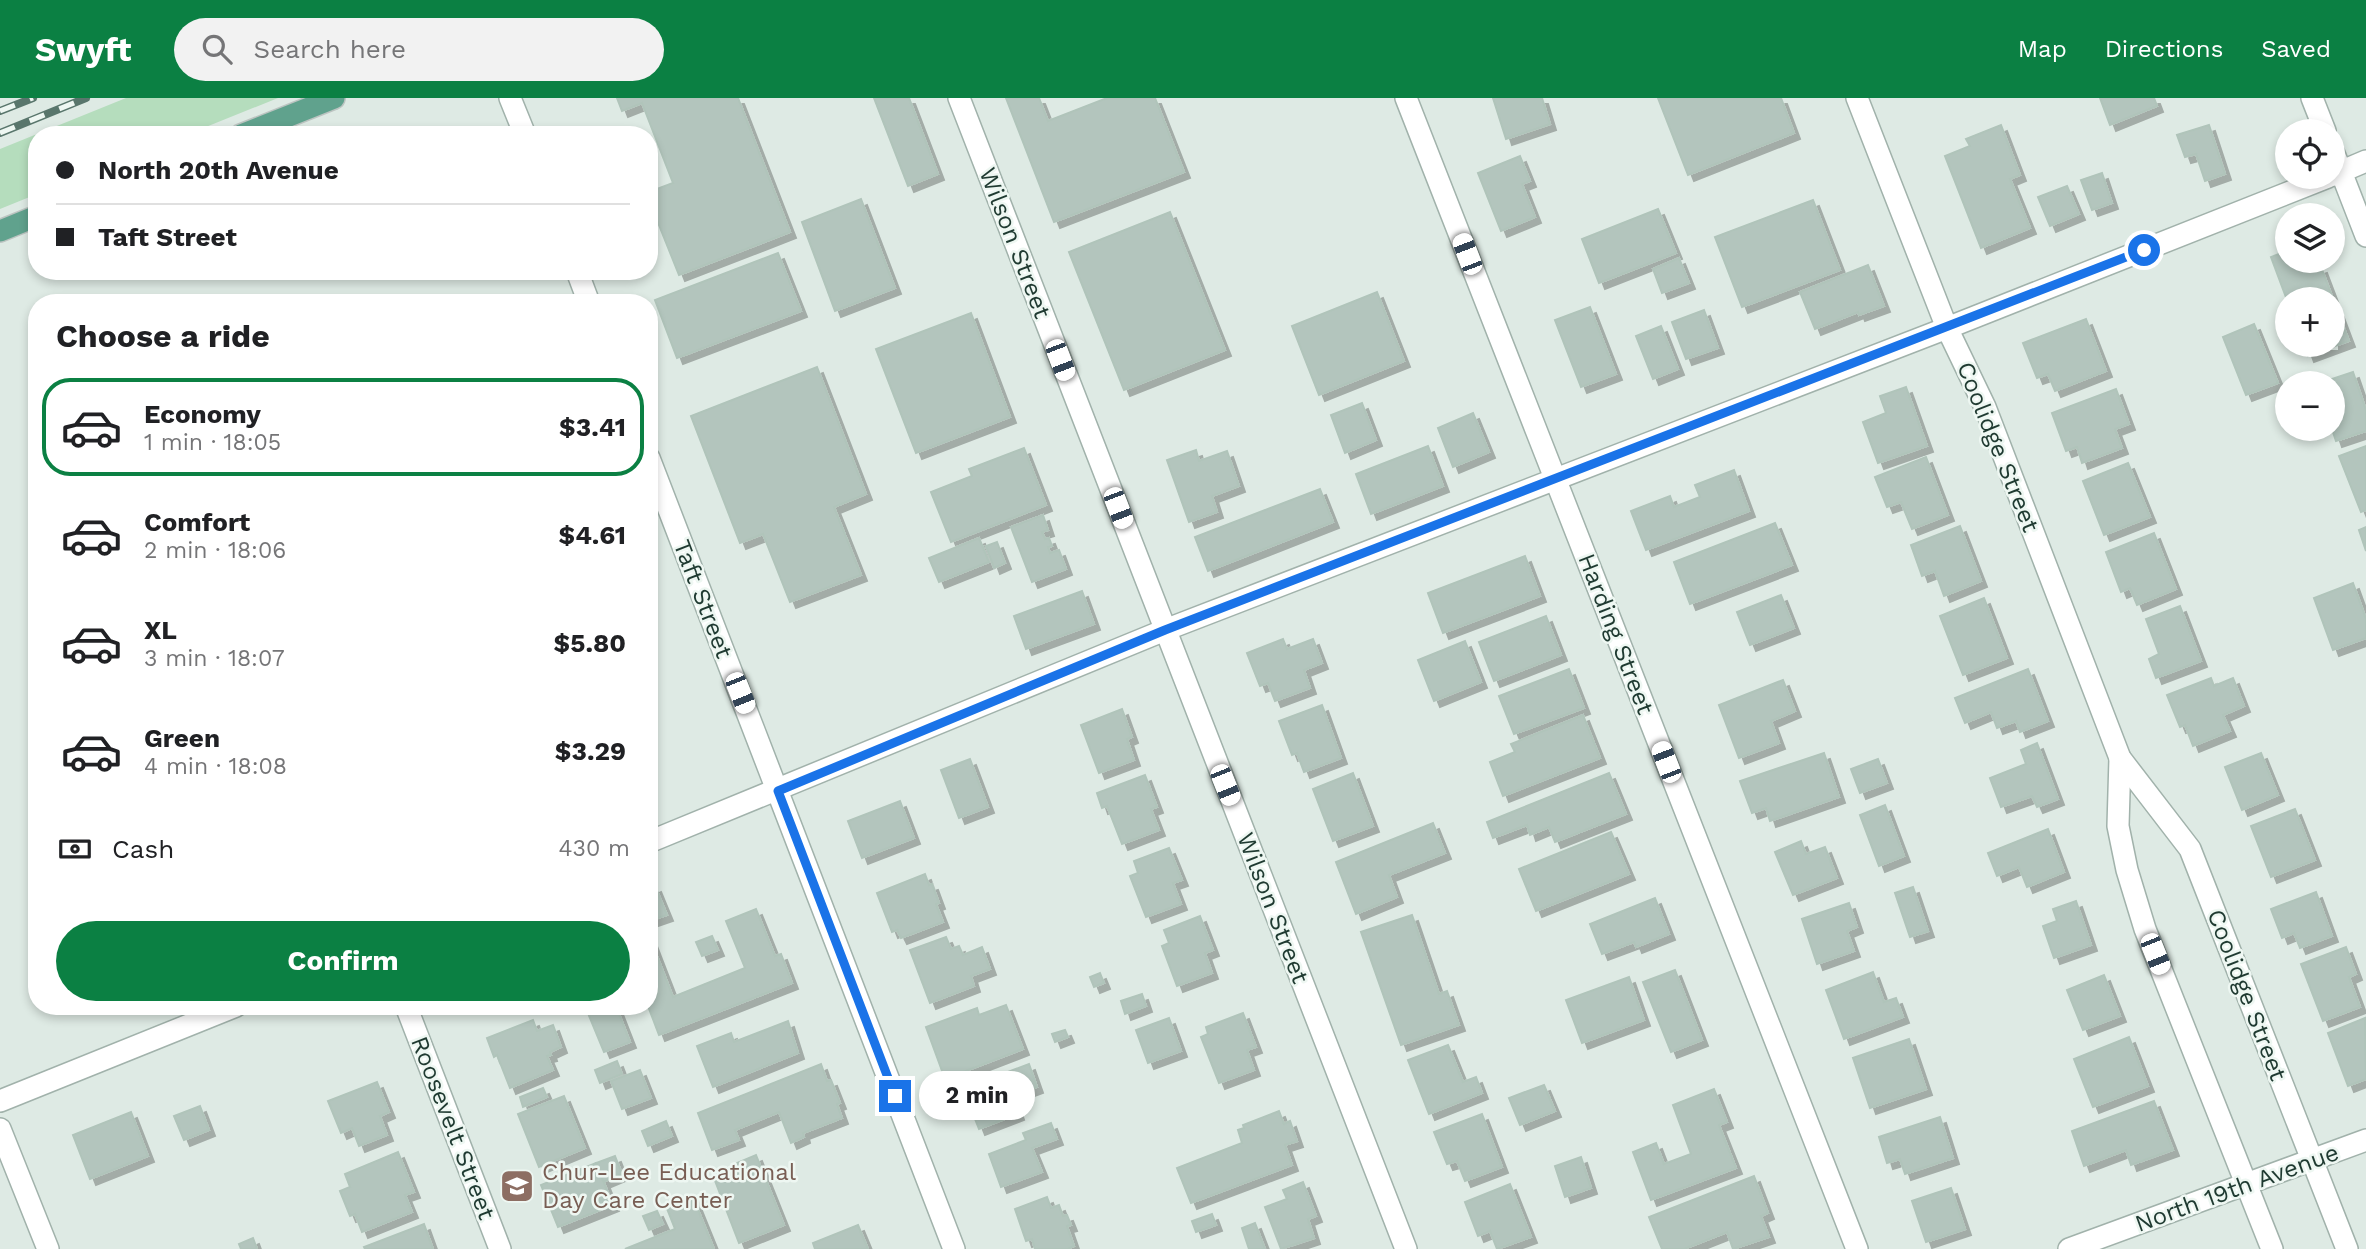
<!DOCTYPE html>
<meta charset="utf-8">
<style>
body{margin:0;font-family:"Work Sans",sans-serif;background:#f2f2f2;color:#202124;height:100vh;display:flex;flex-direction:column;font-size:26px;white-space:nowrap}
*{box-sizing:border-box;margin:0}
p{font-size:23px;color:#757577}
.icon{flex:none;width:38px;height:38px;fill:none;stroke:currentColor;stroke-width:2;stroke-linecap:round;stroke-linejoin:round}
.map{position:relative;flex:1;overflow:hidden}
.drawer{position:absolute;left:28px;top:196px;width:630px;height:721px;display:flex;flex-direction:column;background:#fff;border-radius:28px;box-shadow:0 4px 10px #0003}
.drawer>*{flex:none}
.top-card{position:absolute;left:28px;top:28px;width:630px;height:154px;border-radius:28px;box-shadow:0 4px 10px #0003;display:grid;align-content:center;height:154px;padding:0 28px;background:#fff}
.controls{position:absolute;left:2275px;top:21px;display:grid;gap:14px}
.controls a{display:grid;place-items:center;width:70px;height:70px;border-radius:50%;background:#fff;box-shadow:0 4px 10px #0003;font-size:35px}
.end{position:absolute;width:32px;height:32px;margin:-16px;border:9px solid #1a73e8;background:#fff;box-shadow:0 0 0 4px #fff}
.from{border-radius:50%}
.bubble{position:absolute;height:49px;border-radius:24px;background:#fff;box-shadow:0 4px 10px #0003;font-size:23px;font-weight:700;line-height:49px;text-align:center}
.car{position:absolute;width:21px;height:42px;margin:-21px -10px;border-radius:9px;box-shadow:0 0 5px 2px #0007;background:linear-gradient(#fff 24%,#345 0 40%,#fff 0 76%,#345 0 86%,#fff 0)}
.top-card b{display:flex;align-items:center;gap:24px;height:66px;font-size:26px}
.top-card b+b{border-top:2px solid #e0e0e0}
.top-card i{width:18px;height:18px;background:#202124}
ul{padding:0;list-style:none}
li{display:flex;align-items:center;gap:21px;height:98px;margin:0 14px 10px;padding:0 14px;border:4px solid transparent;border-radius:28px}
li div{flex:1}
li b{display:block;font-size:26px}
li em{font-style:normal;font-weight:700}
li.selected{border-color:#0b8043}
li>.icon{width:63px;height:63px;stroke-width:1.5}
h2{padding:0 28px;font-size:32px;line-height:84px}
.pay{display:flex;align-items:center;gap:18px;height:77px;padding:0 28px;font-size:26px}
.pay p{margin-inline-start:auto}
.primary-button{display:flex;gap:14px;margin-top:auto;padding:14px 28px}
.primary-button a{flex:1;height:80px;border-radius:42px;background:#0b8043;color:#fff;font-size:28px;font-weight:700;line-height:80px;text-align:center}
header{display:flex;align-items:center;gap:42px;box-sizing:border-box;height:98px;padding:0 35px;background:#0b8043;color:#fff}
header strong{font-size:33px}
nav{display:flex;gap:38px;margin-inline-start:auto;font-size:24px}
.search{width:490px;height:63px;background:#f2f2f2;display:flex;align-items:center;gap:18px;box-sizing:border-box;padding:0 24px;border-radius:38px;color:#757577;font-size:26px}
.map>svg:first-child{display:block}
.green{fill:#b5ddbd}
.building{fill:#b3c5bd;stroke:#b0c4ba;stroke-width:2;filter:url(#shadow)}
.lines{fill:none;stroke-linecap:round;stroke-linejoin:round}
.minor-casing{stroke:#a1b2ab;stroke-width:24}
.tertiary-casing{stroke:#a1b2ab;stroke-width:24}
.primary-casing{stroke:#bcc4c1;stroke-width:24}
.minor{stroke:#fff;stroke-width:21}
.tertiary{stroke:#fff;stroke-width:21}
.primary{stroke:#60a28d;stroke-width:21}
.rail-casing{stroke:#59766c;stroke-width:8}
.rail{stroke:#eef7f2;stroke-width:5;stroke-dasharray:16;stroke-linecap:butt}
.route{stroke:#1a73e8;stroke-width:9}
.labels{text-anchor:middle;stroke-width:5;stroke-linejoin:round;paint-order:stroke}
.street-label{font-size:24px;fill:#1f3a31;stroke:#eef7f2}
.education-label{font-size:24px;fill:#785e54;stroke:#eef7f2;text-anchor:start}
</style>
<header>
<strong>Swyft</strong>
<div class="search"><svg class="icon" aria-label="search" viewBox="0 0 24 24"><circle cx="10" cy="10" r="6"/><path d="M15 15l6 6"/></svg>Search here</div>
<nav><a>Map</a><a>Directions</a><a>Saved</a></nav>
</header>
<div class="map">
<svg width="2366" height="1151" viewBox="0 0 2366 1151">
<defs>
<filter id="shadow"><feDropShadow dx="6" dy="6" stdDeviation="0" flood-color="#0004"/></filter>
</defs>
<rect width="100%" height="100%" fill="#deeae4"/>
<!-- green -->
<path class="green" d="M126,0H278L186,37H37V96L0,111V51Z"/>
<!-- building -->
<g class="building">
<path d="M617,0H738L790,134L679,177L649,102V94L673,85L642,5L622,13Z"/>
<path d="M874,0H909L938,76L908,88Z"/>
<path d="M1006,0H1039L1048,23L1107,0H1155L1184,74L1054,124Z"/>
<path d="M1493,0H1542L1550,26L1506,41Z"/>
<path d="M1658,0H1781L1794,35L1688,77Z"/>
<path d="M2100,0H2154L2157,8L2110,27Z"/>
<path d="M2001,27L2020,77L2010,81L2030,130L1981,150L1945,58L1970,48L1966,41Z"/>
<path d="M2209,27L2225,76L2205,83L2196,56L2185,59L2177,37Z"/>
<path d="M1520,58L1530,83L1522,86L1535,119L1501,133L1478,75Z"/>
<path d="M2102,75L2112,105L2092,112L2081,82Z"/>
<path d="M2067,88L2079,116L2050,128L2038,99Z"/>
<path d="M861,101L895,190L835,213L802,124Z"/>
<path d="M1813,102L1840,172L1742,209L1715,139Z"/>
<path d="M1658,111L1676,155L1599,185L1582,141Z"/>
<path d="M1170,114L1225,252L1124,292L1069,154Z"/>
<path d="M2287,153V163H2312L2315,171L2321,169L2349,243L2308,258L2304,247H2333V201L2287,202L2271,159Z"/>
<path d="M778,155L801,213L677,260L655,202Z"/>
<path d="M1679,160L1689,185L1662,195L1653,171Z"/>
<path d="M1868,167L1884,208L1859,217L1858,214L1815,231L1800,194Z"/>
<path d="M1377,194L1404,263L1319,297L1292,228Z"/>
<path d="M1590,209L1616,276L1581,289L1555,222Z"/>
<path d="M1704,212L1718,250L1686,261L1672,224Z"/>
<path d="M971,215L1010,319L916,355L876,251Z"/>
<path d="M2086,221L2106,273L2055,293L2048,276L2037,280L2023,245Z"/>
<path d="M2254,226L2278,285L2246,297L2223,239Z"/>
<path d="M1661,228L1678,271L1653,281L1636,238Z"/>
<path d="M817,269L866,396L834,409L861,477L790,504L763,436L740,445L691,318Z"/>
<path d="M2353,274L2366,312V333L2336,343L2332,331L2333,285H2320Z"/>
<path d="M1906,289L1927,348L1878,365L1863,324L1886,315L1880,298Z"/>
<path d="M2116,291L2129,326L2115,331L2122,350L2082,365L2077,349L2066,353L2052,315Z"/>
<path d="M1362,305L1376,342L1345,355L1331,317Z"/>
<path d="M1473,315L1489,354L1453,369L1438,330Z"/>
<path d="M1428,348L1443,388L1371,416L1356,376Z"/>
<path d="M2366,348V412L2361,414L2339,358Z"/>
<path d="M1024,350L1046,407L951,444L931,394L972,378L969,371Z"/>
<path d="M1196,352L1199,363L1227,353L1239,388L1212,398L1217,414L1189,424L1167,362Z"/>
<path d="M1926,359L1948,417L1912,431L1901,404L1887,409L1875,379Z"/>
<path d="M2128,365L2150,419L2104,437L2083,383Z"/>
<path d="M1734,372L1749,413L1646,452L1631,413L1670,398L1674,409L1700,399L1695,387Z"/>
<path d="M1320,391L1333,424L1208,473L1195,439Z"/>
<path d="M1043,417L1048,432L1042,434L1045,441L1049,440L1052,448L1048,449L1050,455L1059,452L1066,471L1032,484L1011,429Z"/>
<path d="M1775,425L1792,467L1690,506L1674,464Z"/>
<path d="M1960,428L1981,483L1944,498L1935,473L1922,478L1911,447Z"/>
<path d="M2366,429V453L2359,432Z"/>
<path d="M2154,435L2176,491L2137,507L2130,490L2121,494L2106,454Z"/>
<path d="M979,440L989,464L939,484L929,460Z"/>
<path d="M997,444L1005,465L994,470L986,448Z"/>
<path d="M1525,458L1540,498L1443,535L1428,495Z"/>
<path d="M2353,485L2366,521V540L2333,552L2314,500Z"/>
<path d="M1082,493L1094,526L1026,551L1014,518Z"/>
<path d="M1781,497L1794,530L1750,547L1737,514Z"/>
<path d="M1984,500L2007,560L1963,577L1940,518Z"/>
<path d="M2180,508L2201,563L2156,580L2149,561L2159,556L2146,521Z"/>
<path d="M1546,518L1561,557L1494,583L1479,544Z"/>
<path d="M1283,541L1287,551L1313,541L1322,565L1304,572L1310,590L1275,603L1268,585L1260,588L1247,555Z"/>
<path d="M1465,543L1481,584L1434,603L1418,562Z"/>
<path d="M1569,571L1584,610L1514,636L1499,598Z"/>
<path d="M2028,571L2048,623L2020,634L2016,623L1997,630L1991,614L1965,625L1955,600Z"/>
<path d="M2211,580L2214,588L2233,580L2244,608L2223,617L2230,633L2193,648L2185,627L2180,629L2167,597Z"/>
<path d="M1783,582L1795,613L1771,623L1779,645L1739,660L1719,607Z"/>
<path d="M1322,607L1341,660L1304,674L1297,655L1292,657L1279,623Z"/>
<path d="M1122,611L1132,639L1127,641L1134,662L1099,675L1081,627Z"/>
<path d="M1583,617L1600,660L1503,698L1490,664L1515,654L1511,646Z"/>
<path d="M2037,645L2058,701L2037,709L2032,698L2001,709L1990,680L2026,666L2021,652Z"/>
<path d="M1824,655L1839,699L1770,723L1766,710L1752,715L1740,683Z"/>
<path d="M2261,655L2278,697L2242,712L2225,669Z"/>
<path d="M970,661L988,709L959,720L941,672Z"/>
<path d="M1878,661L1887,685L1860,695L1851,671Z"/>
<path d="M1353,675L1373,728L1333,743L1313,691Z"/>
<path d="M1609,675L1626,716L1555,744L1549,729L1530,737L1527,727L1493,740L1487,724Z"/>
<path d="M1145,677L1157,709L1151,711L1159,732L1122,746L1107,708L1102,710L1097,695Z"/>
<path d="M900,703L914,740L862,760L848,723Z"/>
<path d="M1885,707L1904,758L1879,768L1860,717Z"/>
<path d="M2295,711L2315,762L2271,779L2251,728Z"/>
<path d="M1433,725L1445,755L1389,777L1397,799L1356,816L1336,764Z"/>
<path d="M2048,731L2064,774L2027,789L2019,769L1997,778L1988,755Z"/>
<path d="M1611,734L1629,776L1536,813L1519,771Z"/>
<path d="M1801,743L1806,756L1825,749L1837,780L1793,797L1775,754Z"/>
<path d="M1169,750L1182,782L1173,785L1181,806L1146,819L1130,778L1138,775L1134,763Z"/>
<path d="M925,776L929,787L932,786L939,805L936,806L943,824L901,840L897,832L892,834L877,795Z"/>
<path d="M655,788L667,817L649,823V791Z"/>
<path d="M1913,789L1928,833L1910,839L1895,795Z"/>
<path d="M2316,794L2332,838L2300,850L2294,835L2282,840L2271,811Z"/>
<path d="M1655,800L1669,836L1636,849L1634,844L1602,856L1590,826Z"/>
<path d="M2076,803L2091,847L2054,860L2043,828L2057,823L2053,811Z"/>
<path d="M1849,805L1857,829L1847,833L1854,853L1817,866L1802,821Z"/>
<path d="M756,811L775,858L781,856L792,885L659,937L648,908L649,837L673,899L745,870L726,823Z"/>
<path d="M1412,817L1439,896L1447,893L1459,927L1401,947L1361,834Z"/>
<path d="M1200,818L1213,852L1205,855L1212,875L1177,888L1162,848L1169,845L1164,832Z"/>
<path d="M712,838L718,852L702,858L696,844Z"/>
<path d="M946,839L951,851L959,848L963,857L982,849L990,871L971,878L974,888L930,905L910,852Z"/>
<path d="M2346,849L2356,876L2349,879L2360,909L2323,923L2301,866Z"/>
<path d="M1675,872L1702,942L1671,954L1643,884Z"/>
<path d="M1873,874L1884,904L1896,900L1903,919L1844,941L1826,892Z"/>
<path d="M1100,875L1104,885L1094,889L1090,879Z"/>
<path d="M2104,877L2120,918L2083,932L2067,892Z"/>
<path d="M1629,879L1644,922L1582,945L1566,902Z"/>
<path d="M1142,896L1146,908L1125,916L1121,903Z"/>
<path d="M1006,907L1023,951L945,981L926,929L977,910L979,917Z"/>
<path d="M585,908H616L630,944L604,954Z"/>
<path d="M1243,915L1256,949L1247,952L1254,972L1219,985L1201,939L1208,936L1206,929Z"/>
<path d="M1169,920L1181,953L1148,965L1136,932Z"/>
<path d="M2365,920L2366,981L2348,988L2328,935Z"/>
<path d="M533,922L537,933L553,927L561,949L550,954L551,957L547,958L553,972L510,990L497,957L494,959L487,940Z"/>
<path d="M788,923L798,955L713,989L697,948L731,935L734,944Z"/>
<path d="M1065,932L1068,939L1055,944L1052,936Z"/>
<path d="M2129,939L2148,988L2093,1009L2074,961Z"/>
<path d="M1909,941L1926,991L1870,1010L1853,960Z"/>
<path d="M1448,947L1463,984L1476,979L1482,995L1429,1016L1408,962Z"/>
<path d="M617,963L622,976L600,985L595,972Z"/>
<path d="M821,966L827,983L831,982L840,1005L837,1006L842,1020L803,1035L804,1039L791,1045L779,1014L735,1032L739,1042L712,1052L698,1015Z"/>
<path d="M1029,966L1037,989L1012,998L1018,1016L979,1031L966,998L1003,984L1000,977Z"/>
<path d="M640,972L651,1000L622,1011L611,983Z"/>
<path d="M377,984L389,1014L380,1018L387,1037L359,1048L352,1030L341,1035L328,1003Z"/>
<path d="M1544,987L1555,1013L1520,1027L1509,1000Z"/>
<path d="M543,990L547,999L523,1009L520,999Z"/>
<path d="M1714,991L1727,1024L1719,1027L1736,1070L1651,1102L1633,1054L1656,1045L1664,1066L1691,1056L1673,1007Z"/>
<path d="M564,998L585,1050L539,1069L518,1016Z"/>
<path d="M2154,1003L2173,1052L2131,1067L2126,1052L2084,1068L2072,1033Z"/>
<path d="M200,1008L209,1032L184,1042L174,1018Z"/>
<path d="M1279,1013L1284,1026L1290,1023L1297,1043L1285,1047L1292,1067L1191,1105L1177,1070L1242,1045L1238,1032L1244,1030L1243,1027Z"/>
<path d="M131,1014L148,1058L90,1081L73,1037Z"/>
<path d="M1482,1016L1502,1069L1465,1083L1457,1063L1447,1066L1434,1034Z"/>
<path d="M1940,1019L1953,1060L1905,1076L1900,1061L1887,1065L1879,1039Z"/>
<path d="M666,1023L672,1038L648,1048L642,1033Z"/>
<path d="M1051,1025L1057,1041L1032,1050L1042,1074L1001,1089L989,1056L1026,1042L1023,1035Z"/>
<path d="M398,1054L414,1094L405,1097L412,1114L362,1134L355,1116L350,1118L340,1093L350,1089L345,1076Z"/>
<path d="M756,1057L784,1127L739,1145L714,1080L739,1070L737,1065Z"/>
<path d="M615,1058L622,1076L603,1084L596,1065Z"/>
<path d="M1581,1059L1591,1090L1565,1099L1555,1068Z"/>
<path d="M596,1065L613,1107L558,1129L541,1087Z"/>
<path d="M1754,1078L1768,1115L1761,1118L1769,1139L1733,1151L1727,1134L1684,1151H1662L1649,1119Z"/>
<path d="M1303,1084L1316,1118L1308,1121L1314,1140L1281,1151L1265,1109L1287,1101L1283,1092Z"/>
<path d="M1510,1086L1531,1139L1497,1151L1490,1133L1478,1138L1465,1104Z"/>
<path d="M1951,1090L1965,1131L1926,1144L1912,1103Z"/>
<path d="M692,1097L714,1151H625L675,1131L666,1108Z"/>
<path d="M1047,1099L1051,1110L1059,1107L1063,1118L1067,1117L1071,1127L1067,1128L1074,1148L1068,1151H1035L1032,1141L1026,1143L1015,1111Z"/>
<path d="M657,1113L663,1126L649,1132L643,1118Z"/>
<path d="M1212,1116L1216,1127L1196,1134L1192,1123Z"/>
<path d="M1255,1125L1265,1151H1249L1242,1130Z"/>
<path d="M424,1126L433,1151H365L364,1149Z"/>
<path d="M858,1127L868,1151H815L813,1145Z"/>
<path d="M253,1140L257,1151H241L239,1146Z"/>
</g>
<g class="lines">
<!-- minor casing -->
<g class="minor-casing">
<g id="minor">
<path d="M959,0L1406,1151"/>
<path d="M1406,0L1857,1151"/>
<path d="M1857,0L1947,230L1985,309L2120,660L2190,751L2347,1151"/>
<path d="M2312,0L2325,33"/>
<path d="M2333,53L2366,138"/>
<path d="M2333,77L2366,63"/>
<path d="M2120,660L2118,728L2127,772L2145,831L2272,1151"/>
<path d="M649,744L1165,532L1947,230L2328,79"/>
<path d="M406,908L500,1151"/>
<path d="M0,1003L236,908"/>
<path d="M0,1031L48,1151"/>
<path d="M2069,1151L2366,1042"/>
</g>
</g>
<!-- tertiary casing -->
<g class="tertiary-casing">
<g id="tertiary">
<path d="M510,0L525,37"/>
<path d="M577,173L589,205"/>
<path d="M649,360L954,1151"/>
</g>
</g>
<!-- primary casing -->
<g class="primary-casing">
<g id="primary">
<path d="M241,37L334,0"/>
<path d="M0,133L37,118"/>
</g>
</g>
<!-- minor -->
<use href="#minor" class="minor"/>
<!-- tertiary -->
<use href="#tertiary" class="tertiary"/>
<!-- primary -->
<use href="#primary" class="primary"/>
<!-- rail casing -->
<g class="rail-casing">
<g id="rail">
<path d="M0,13L33,0"/>
<path d="M0,35L86,0"/>
</g>
</g>
<!-- rail -->
<use href="#rail" class="rail"/>
</g>
<g class="lines">
<!-- route -->
<path class="route" d="M895,998L778,693L1165,532L2144,152"/>
</g>
<!-- icons -->
<defs>
<g id="school-square" transform="scale(1.75)"><rect x="-9" y="-9" width="18" height="18" rx="4" fill="#8d6e63" stroke="#eef7f2"/><path d="M0-5L7-2L0 1L-7-2ZM-4 1L0 2.5L4 1V4Q0 6-4 4Z" fill="#fff"/></g>
</defs>
<g fill-rule="evenodd">
<use href="#school-square" x="517" y="1088"/>
</g>
<g class="labels">
<!-- street labels -->
<g class="street-label">
<text transform="translate(1015 145) rotate(69)" y="8">Wilson Street</text>
<text transform="translate(1998 349) rotate(68)" y="8">Coolidge Street</text>
<text transform="translate(703 501) rotate(69)" y="8">Taft Street</text>
<text transform="translate(1616 536) rotate(69)" y="8">Harding Street</text>
<text transform="translate(1273 810) rotate(69)" y="8">Wilson Street</text>
<text transform="translate(2247 897) rotate(69)" y="8">Coolidge Street</text>
<text transform="translate(453 1030) rotate(69)" y="8">Roosevelt Street</text>
<text transform="translate(2237 1090) rotate(-20)" y="8">North 19th Avenue</text>
</g>
<!-- education labels -->
<g class="education-label">
<text x="542" y="1082">Chur-Lee Educational<tspan x="542" dy="28">Day Care Center</tspan></text>
</g>
</g>
</svg>
<div class="controls">
<a><svg class="icon" aria-label="locate" viewBox="0 0 24 24"><circle cx="12" cy="12" r="6"/><path d="M12 2v4M12 18v4M2 12h4M18 12h4"/></svg></a>
<a><svg class="icon" aria-label="layers" viewBox="0 0 24 24"><path d="M12 4l9 5-9 5-9-5zM3 14l9 5 9-5"/></svg></a>
<a>+</a>
<a>−</a>
</div>
<i class="end from" style="left:2144px;top:152px"></i>
<i class="end" style="left:895px;top:998px"></i>
<div class="bubble" style="left:919px;top:973px;width:116px">2 min</div>
<i class="car" style="left:1467px;top:156px;rotate:339deg"></i>
<i class="car" style="left:1060px;top:262px;rotate:159deg"></i>
<i class="car" style="left:1118px;top:410px;rotate:159deg"></i>
<i class="car" style="left:740px;top:595px;rotate:158deg"></i>
<i class="car" style="left:1666px;top:664px;rotate:339deg"></i>
<i class="car" style="left:1225px;top:687px;rotate:158deg"></i>
<i class="car" style="left:2155px;top:856px;rotate:158deg"></i>
<div class="top-card">
<b><i class="from"></i>North 20th Avenue</b>
<b><i></i>Taft Street</b>
</div>
<section class="drawer">
<h2>Choose a ride</h2>
<ul>
<li class="selected"><svg class="icon" aria-label="car" viewBox="0 0 24 24"><path d="M5 17H2v-5l4-1 3-4h7l3 4 3 1v5h-3M9 17h6M6 11h13"/><circle cx="7" cy="17" r="2"/><circle cx="17" cy="17" r="2"/></svg><div><b>Economy</b><p>1 min · 18:05</p></div><em>$3.41</em></li>
<li><svg class="icon" aria-label="car" viewBox="0 0 24 24"><path d="M5 17H2v-5l4-1 3-4h7l3 4 3 1v5h-3M9 17h6M6 11h13"/><circle cx="7" cy="17" r="2"/><circle cx="17" cy="17" r="2"/></svg><div><b>Comfort</b><p>2 min · 18:06</p></div><em>$4.61</em></li>
<li><svg class="icon" aria-label="car" viewBox="0 0 24 24"><path d="M5 17H2v-5l4-1 3-4h7l3 4 3 1v5h-3M9 17h6M6 11h13"/><circle cx="7" cy="17" r="2"/><circle cx="17" cy="17" r="2"/></svg><div><b>XL</b><p>3 min · 18:07</p></div><em>$5.80</em></li>
<li><svg class="icon" aria-label="car" viewBox="0 0 24 24"><path d="M5 17H2v-5l4-1 3-4h7l3 4 3 1v5h-3M9 17h6M6 11h13"/><circle cx="7" cy="17" r="2"/><circle cx="17" cy="17" r="2"/></svg><div><b>Green</b><p>4 min · 18:08</p></div><em>$3.29</em></li>
</ul>
<div class="pay"><svg class="icon" aria-label="cash" viewBox="0 0 24 24"><path d="M3 7h18v10H3z"/><circle cx="12" cy="12" r="2"/></svg>Cash<p>430 m</p></div>
<div class="primary-button"><a>Confirm</a></div>
</section>
</div>
